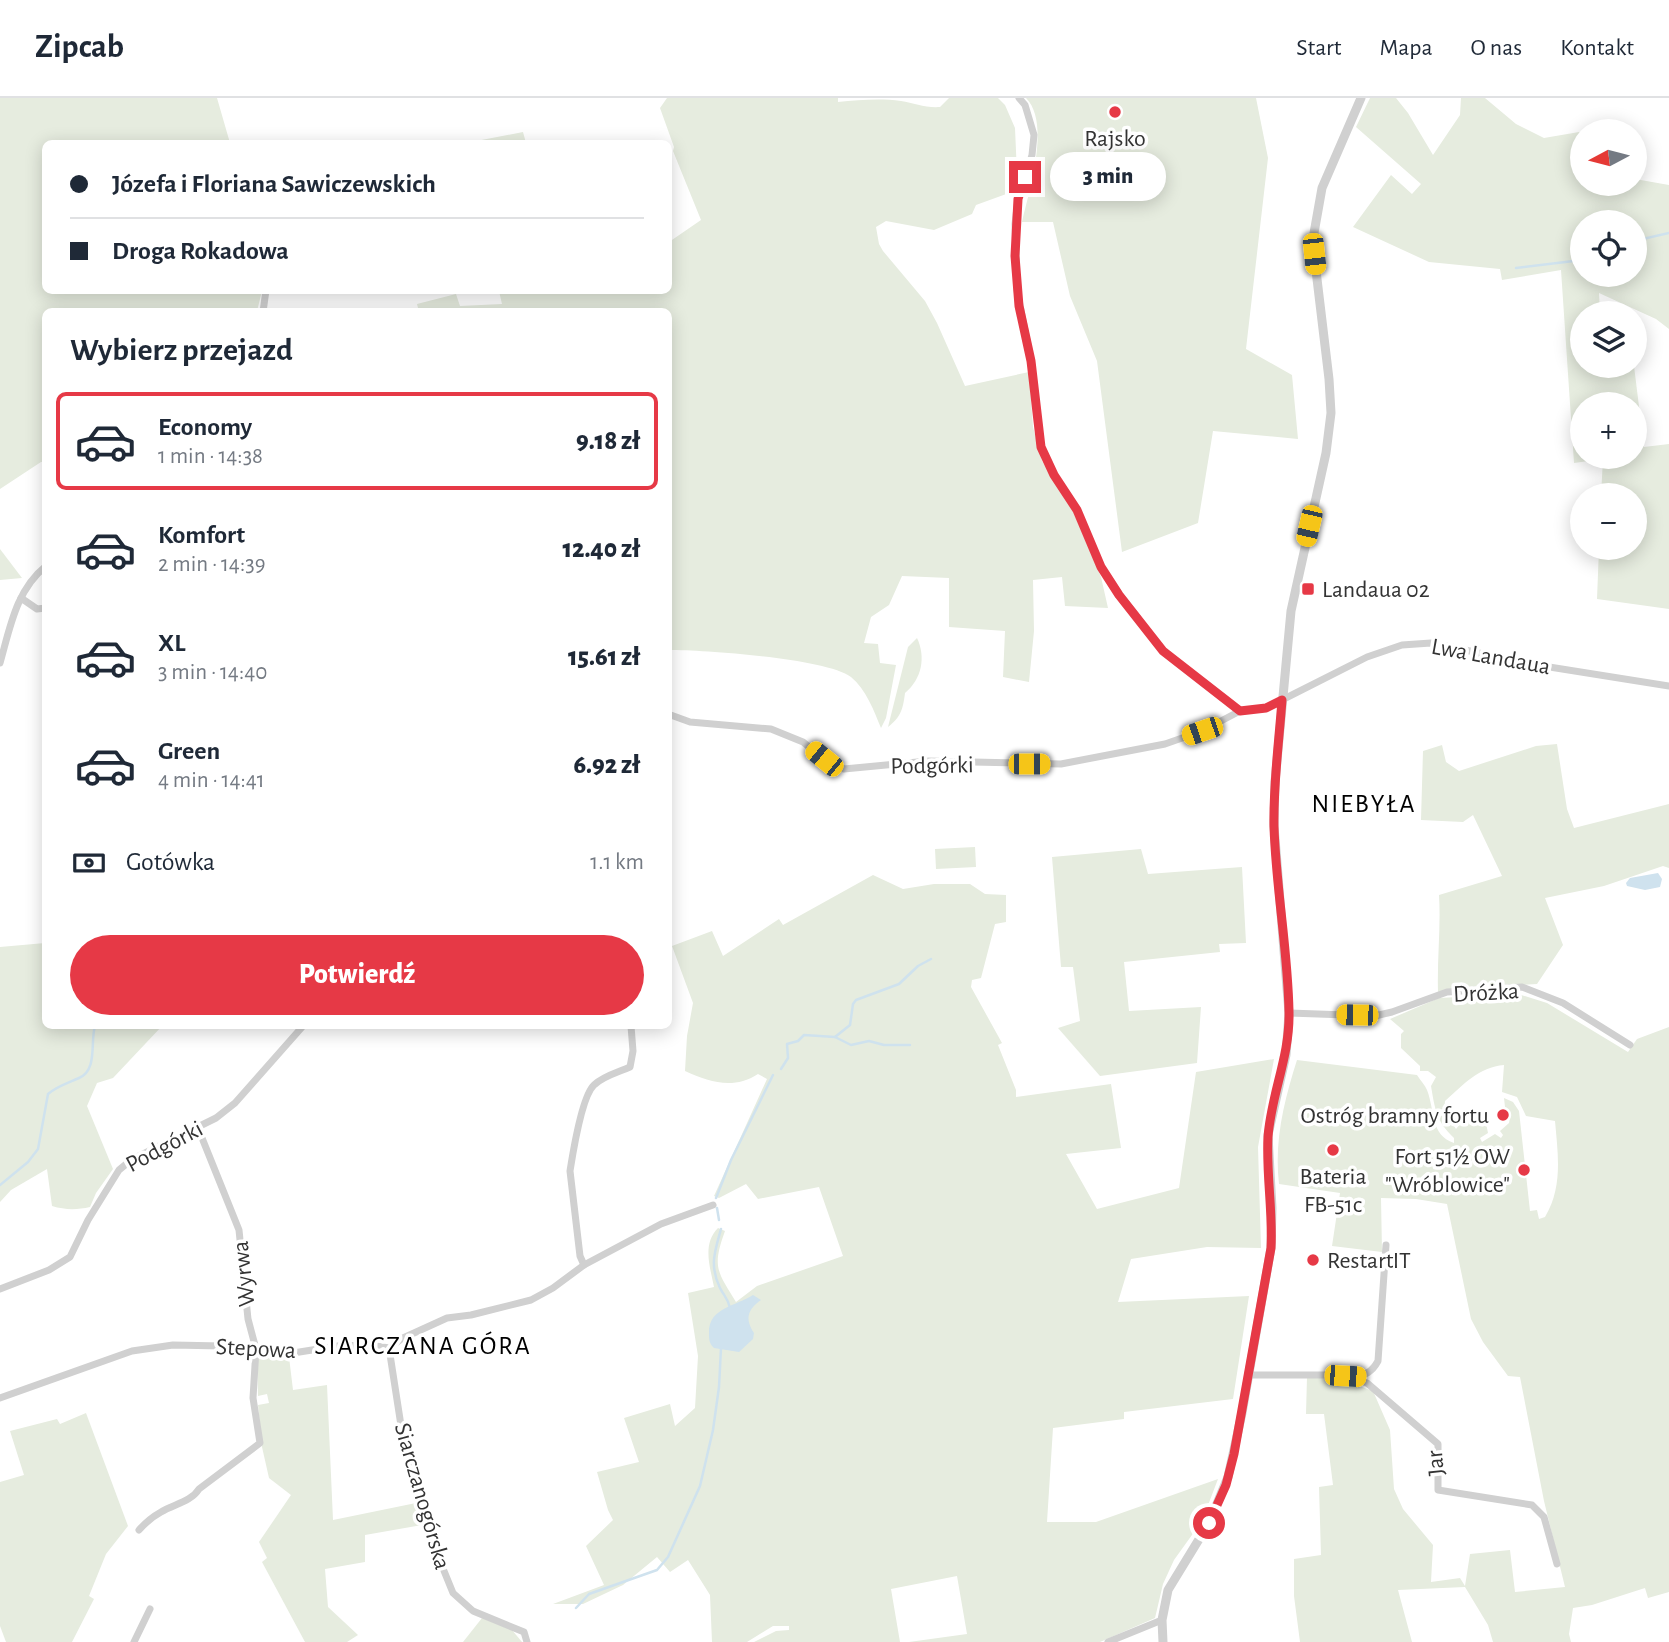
<!DOCTYPE html>
<html lang="pl">
<meta charset="utf-8">
<style>
body{margin:0;font-family:"Alegreya Sans",sans-serif;background:#f6f6f7;color:#1f2937;height:100vh;display:flex;flex-direction:column;font-size:26px;white-space:nowrap}
*{box-sizing:border-box;margin:0}
p{font-size:23px;color:#747a83}
.icon{flex:none;width:38px;height:38px;fill:none;stroke:currentColor;stroke-width:2;stroke-linecap:round;stroke-linejoin:round}
.map{position:relative;flex:1;overflow:hidden}
.drawer{position:absolute;left:42px;top:210px;width:630px;height:721px;display:flex;flex-direction:column;background:#fff;border-radius:10px;box-shadow:0 4px 18px #0003}
.drawer>*{flex:none}
.banner{position:absolute;left:42px;top:42px;width:630px;height:154px;border-radius:10px;box-shadow:0 4px 18px #0003;display:grid;align-content:center;height:154px;padding:0 28px;background:#fff}
.needle{width:46px;rotate:263deg}
.fabs{position:absolute;left:1570px;top:21px;display:grid;gap:14px}
.fabs a{display:grid;place-items:center;width:77px;height:77px;border-radius:50%;background:#fff;box-shadow:0 4px 18px #0003;font-size:35px}
.end{position:absolute;width:32px;height:32px;margin:-16px;border:9px solid #e63946;background:#fff;box-shadow:0 0 0 4px #fff}
.from{border-radius:50%}
.bubble{position:absolute;height:49px;border-radius:24px;background:#fff;box-shadow:0 4px 18px #0003;font-size:23px;font-weight:800;line-height:49px;text-align:center}
.car{position:absolute;width:21px;height:42px;margin:-21px -10px;border-radius:9px;box-shadow:0 0 5px 2px #0007;background:linear-gradient(#f5c518 24%,#345 0 40%,#f5c518 0 76%,#345 0 86%,#f5c518 0)}
.banner b{display:flex;align-items:center;gap:24px;height:66px;font-size:26px}
.banner b+b{border-top:2px solid #e0e1e3}
.banner i{width:18px;height:18px;background:#1f2937}
ul{padding:0;list-style:none}
li{display:flex;align-items:center;gap:21px;height:98px;margin:0 14px 10px;padding:0 14px;border:4px solid transparent;border-radius:10px}
li div{flex:1}
li b{display:block;font-size:26px}
li em{font-style:normal;font-weight:800}
li.current{border-color:#e63946}
li>.icon{width:63px;height:63px;stroke-width:1.5}
h2{padding:0 28px;font-size:32px;line-height:84px}
.pay{display:flex;align-items:center;gap:18px;height:77px;padding:0 28px;font-size:26px}
.pay p{margin-inline-start:auto}
.cta{display:flex;gap:14px;margin-top:auto;padding:14px 28px}
.cta a{flex:1;height:80px;border-radius:42px;background:#e63946;color:#fff;font-size:28px;font-weight:800;line-height:80px;text-align:center}
header{display:flex;align-items:center;gap:42px;box-sizing:border-box;height:98px;padding:0 35px;background:#fff;border-bottom:2px solid #e0e1e3}
header strong{font-size:33px}
nav{display:flex;gap:38px;margin-inline-start:auto;font-size:24px}
.map>svg:first-child{display:block}
.green{fill:#e6ecdf;fill-rule:evenodd}
.water{fill:#cfe2ee}
.lines{fill:none;stroke-linecap:round;stroke-linejoin:round}
.stream{stroke:#cfe2ee;stroke-width:2.5}
.minor{stroke:#d0d0d0;stroke-width:7}
.tertiary{stroke:#d0d0d0;stroke-width:9}
.route{stroke:#e63946;stroke-width:9}
.poi-dot{fill:#e63946;stroke:#fff;stroke-width:2.5}
.labels{text-anchor:middle;stroke-width:7;stroke-linejoin:round;paint-order:stroke}
.poi-label{font-size:24px;fill:#333;stroke:#fff}
.street-label{font-size:24px;fill:#333;stroke:#fff}
.neighbourhood-label{font-size:26px;letter-spacing:2px;fill:#000;stroke:#fff}
</style>
<header>
<strong>Zipcab</strong>
<nav><a>Start</a><a>Mapa</a><a>O nas</a><a>Kontakt</a></nav>
</header>
<div class="map">
<svg width="1669" height="1544" viewBox="0 0 1669 1544">
<rect width="100%" height="100%" fill="#fff"/>
<!-- green -->
<g class="green">
<path d="M0,0H217L230,45L46,46V192L262,193L257,213L46,214L45,364H41L0,391Z"/>
<path d="M667,0H838V4C859,2 880,0 901,3C914,5 925,10 940,9L949,0H998L1005,7L1015,30L1017,76L1009,95L976,107L972,116L934,132L886,123L876,129L879,146L883,153L925,203L937,225L965,288L1029,274L1033,329L1042,363L1072,411L1101,479L1108,510L1065,508L1062,479L1033,482L1034,533L1029,584L1003,579L1005,533L949,529V480L902,478L889,507L871,519L864,545L878,546L880,565L896,567L886,620L881,630C874,613 866,591 851,579C826,560 703,552 669,552L668,214H419L417,206L456,196L460,208L502,206L499,193L668,192L669,144L701,122L673,53L674,49L660,10Z"/>
<path d="M1026,0H1256L1268,60L1246,251L1292,277L1298,341L1213,333L1198,425L1122,454L1097,263L1070,198L1053,124H1022C1029,93 1051,25 1026,0Z"/>
<path d="M1370,0H1396L1408,15L1433,57L1460,17L1461,0H1485L1516,26L1544,40L1579,34L1582,36V86H1634L1635,81L1669,87V231L1656,221L1599,195L1600,215H1582V268H1634L1644,349L1669,346V511L1597,501L1599,450H1634V397H1601L1603,361L1574,365L1561,172L1502,182L1500,171L1429,164L1353,129L1391,77L1412,96L1421,86L1356,29ZM1582,124H1634V177H1582ZM1582,306H1634V359H1582Z"/>
<path d="M523,34L526,45H466Z"/>
<path d="M0,451L22,480L0,482Z"/>
<path d="M917,540C926,559 922,581 905,595C903,611 901,619 888,629L908,549Z"/>
<path d="M1557,646L1567,711L1574,730L1669,706V770L1663,768L1604,788L1545,800L1563,847L1537,886L1448,891L1438,894C1437,861 1441,829 1439,797L1502,778L1473,717L1463,724L1421,722L1423,653L1442,647L1446,664L1459,673L1536,648Z"/>
<path d="M975,749L976,769L936,771L935,751Z"/>
<path d="M1141,751L1148,776L1242,769L1246,845L1219,846L1220,854L1124,864L1129,913L1201,909L1197,965L1100,978L1058,930L1080,923L1073,869H1061L1052,759Z"/>
<path d="M873,777L903,791L934,786H970L985,796L1006,797V824L995,826L981,880L972,882L971,889L1002,945L998,947L1016,992V999L1111,986L1121,1050L1066,1056L1097,1111L1179,1090L1196,974L1274,961L1258,1049L1261,1150L1207,1149L1131,1161L1118,1204L1249,1198L1233,1301L1124,1314V1321L1053,1330L1047,1424H1096L1218,1381L1202,1423L1174,1462L1163,1486L1155,1520L1100,1544H909L967,1536L957,1478L891,1491L900,1544H754L776,1533L789,1532V1528H773L747,1544H712L710,1497L688,1462L670,1474L657,1459L623,1487L583,1506H553L604,1487L586,1448L613,1422L608,1412L597,1374L639,1364L624,1320L670,1306L675,1328L695,1310L698,1258L688,1195L714,1189C710,1169 702,1146 718,1130L725,1133C712,1169 717,1173 736,1204L757,1188L843,1158L819,1089L758,1101L746,1086L719,1100L714,1098L767,981L758,976C733,992 710,984 685,973L687,938L693,905L672,848L712,833L723,858L779,821L783,827Z"/>
<path d="M45,845L46,928H162L113,980L97,985L87,1008L113,1071L96,1095L90,1109C77,1112 65,1112 52,1108L47,1071L11,1092L0,1104V849Z"/>
<path d="M1518,896L1547,905L1628,954L1637,941L1669,929V1494L1648,1500L1645,1490L1592,1507L1573,1510L1569,1536L1571,1544H1493L1488,1527L1465,1489L1398,1492L1412,1544H1300L1294,1498V1461L1321,1457L1319,1389L1333,1387L1324,1316H1306L1307,1279L1337,1280L1373,1293L1390,1332L1394,1391L1403,1411L1433,1447L1431,1484L1460,1480L1465,1488L1470,1456L1510,1452L1515,1494L1565,1489L1544,1403L1520,1279L1508,1278L1483,1244L1471,1221L1447,1106L1416,1101L1381,1100L1382,1154L1332,1148L1340,1095L1279,1086C1274,1043 1284,1003 1297,962L1417,977C1420,982 1425,987 1427,992C1435,1012 1430,1037 1454,1045V1040C1436,1023 1435,1011 1431,988L1436,979L1428,973H1420V968L1401,950V936L1404,933L1390,921L1439,900ZM1504,967L1502,994L1517,999L1526,1018L1555,1023C1558,1057 1563,1089 1545,1119L1539,1121L1537,1112L1530,1113L1519,1013L1513,1004L1504,1000L1505,1009L1510,1019L1509,1025L1500,1033L1503,1037L1501,1040L1495,1036L1482,1044L1480,1040L1488,1035L1485,1020L1464,1021L1456,1031L1444,1013L1445,1003C1463,987 1479,969 1504,967Z"/>
<path d="M257,1255L289,1259L293,1292L327,1287L333,1422L416,1405L422,1427L365,1437V1464L325,1471L328,1509L358,1537L347,1544H305L262,1464L267,1460L259,1444L291,1397L269,1380L262,1349L258,1307L269,1305L267,1296L258,1298Z"/>
<path d="M86,1315L128,1428L106,1456L89,1498L94,1501L72,1544H6L0,1528V1384L24,1377L10,1333L57,1321L60,1326Z"/>
<path d="M482,1520L512,1532L522,1544H463Z"/>
</g>
<!-- water -->
<g class="water">
<path d="M1658,775L1662,781L1660,789L1645,792L1627,788L1626,785L1630,780Z"/>
<path d="M753,1197L761,1202C747,1212 745,1221 754,1235L753,1241L739,1254L714,1250C709,1245 709,1241 709,1235C708,1210 736,1208 753,1197Z"/>
</g>
<g class="lines">
<!-- stream -->
<g class="stream">
<path d="M1634,143L1669,135"/>
<path d="M1516,170L1582,162"/>
<path d="M835,939L850,927L853,906L856,902L899,886L918,868L931,861"/>
<path d="M781,971L788,960L787,946L798,943L804,937L835,939L851,947L869,943L884,947H910"/>
<path d="M0,1087L28,1064L38,1051L48,996C57,988 68,985 79,980C98,972 90,944 95,928"/>
<path d="M716,1100L731,1062L773,977"/>
<path d="M717,1110L719,1122"/>
<path d="M721,1131C715,1153 709,1167 720,1190C724,1198 728,1200 730,1210"/>
<path d="M576,1510L589,1496L657,1472L668,1459L700,1388L713,1332L719,1289L721,1250"/>
</g>
<!-- minor -->
<g class="minor">
<path d="M1019,0L1025,7L1034,37L1032,57L1018,101L1015,126L1017,192L1031,263L1041,349L1054,377L1077,412L1101,469L1120,497L1163,553L1240,613"/>
<path d="M263,214L266,192"/>
<path d="M21,500L37,511L46,510"/>
<path d="M0,565C10,530 16,492 46,468"/>
<path d="M668,616L690,624L771,631L803,644L824,661L844,671L928,663L1061,666L1165,646L1202,633L1240,613L1266,610L1367,559L1402,547L1431,545L1447,548L1524,565L1669,588"/>
<path d="M1289,915L1375,918L1392,914L1447,894L1522,889L1563,905L1630,947"/>
<path d="M584,1167L580,1158L570,1073C573,1054 582,998 594,987C603,978 619,974 630,969L633,953L631,928"/>
<path d="M0,1191L49,1172L70,1159L88,1122L119,1072L131,1062L216,1020L235,1005L303,928"/>
<path d="M389,1250L402,1334L431,1441L453,1495L473,1513L524,1534L527,1544"/>
<path d="M1249,1277H1345L1367,1285L1438,1346V1392L1532,1407L1544,1419L1557,1466"/>
<path d="M1353,1278C1365,1278 1372,1274 1378,1263L1386,1147"/>
<path d="M0,1300L132,1253L173,1247L222,1248L287,1256L337,1248L370,1247L389,1250L403,1240L447,1220L471,1217L531,1202L553,1190L584,1167L661,1126L713,1107"/>
<path d="M139,1432C146,1424 152,1419 161,1414C174,1406 191,1404 199,1391L260,1345L253,1300L256,1251L248,1221L239,1132L198,1030"/>
<path d="M134,1544L150,1511"/>
<path d="M1108,1544L1162,1522"/>
</g>
<!-- tertiary -->
<path class="tertiary" d="M1163,1544L1162,1522L1168,1492L1209,1425L1228,1379L1242,1315L1271,1150L1272,1110L1268,1037L1286,957L1289,915L1274,728L1275,684L1291,513L1326,355L1331,315L1329,281L1314,156V135L1322,90L1361,0"/>
</g>
<g class="lines">
<!-- route -->
<path class="route" d="M1025,79L1018,101L1015,158L1019,208L1031,263L1041,349L1054,377L1077,412L1101,469L1119,497L1163,553L1240,613L1266,610L1282,602C1279,644 1273,687 1274,729C1276,791 1288,852 1289,914C1290,959 1271,996 1268,1039C1266,1076 1273,1113 1271,1150L1234,1356L1226,1387L1209,1425"/>
</g>
<!-- markers -->
<g class="poi-dot">
<circle cx="1115" cy="14" r="7"/>
<rect x="1301" y="484" width="14" height="14" rx="3.5"/>
<circle cx="1503" cy="1017" r="7"/>
<circle cx="1333" cy="1052" r="7"/>
<circle cx="1524" cy="1072" r="7"/>
<circle cx="1313" cy="1162" r="7"/>
</g>
<g class="labels">
<!-- poi labels -->
<g class="poi-label">
<text x="1115" y="48">Rajsko</text>
<text x="1322" y="499" text-anchor="start">Landaua 02</text>
<text x="1489" y="1025" text-anchor="end">Ostróg bramny fortu</text>
<text x="1510" y="1066" text-anchor="end">Fort 51½ OW<tspan x="1510" dy="28">"Wróblowice"</tspan></text>
<text x="1333" y="1086">Bateria<tspan x="1333" dy="28">FB-51c</tspan></text>
<text x="1327" y="1170" text-anchor="start">RestartIT</text>
</g>
<!-- street labels -->
<g class="street-label">
<text transform="translate(1491 558) rotate(10)" y="8">Lwa Landaua</text>
<text transform="translate(932 667) rotate(-1)" y="8">Podgórki</text>
<text transform="translate(1486 894) rotate(-3)" y="8">Dróżka</text>
<text transform="translate(164 1048) rotate(-28)" y="8">Podgórki</text>
<text transform="translate(243 1176) rotate(-96)" y="8">Wyrwa</text>
<text transform="translate(256 1250) rotate(3)" y="8">Stepowa</text>
<text transform="translate(1435 1365) rotate(-96)" y="8">Jar</text>
<text transform="translate(423 1398) rotate(74)" y="8">Siarczanogórska</text>
</g>
<!-- neighbourhood labels -->
<g class="neighbourhood-label">
<text x="1364" y="714">NIEBYŁA</text>
<text x="423" y="1256">SIARCZANA GÓRA</text>
</g>
</g>
</svg>
<div class="fabs">
<a><svg class="needle" viewBox="-14 -14 28 28"><path d="M0-13l5 13h-10z" fill="#e53935"/><path d="M0 13l5-13h-10z" fill="#747a83"/></svg></a>
<a><svg class="icon" aria-label="locate" viewBox="0 0 24 24"><circle cx="12" cy="12" r="6"/><path d="M12 2v4M12 18v4M2 12h4M18 12h4"/></svg></a>
<a><svg class="icon" aria-label="layers" viewBox="0 0 24 24"><path d="M12 4l9 5-9 5-9-5zM3 14l9 5 9-5"/></svg></a>
<a>+</a>
<a>−</a>
</div>
<i class="end from" style="left:1209px;top:1425px"></i>
<i class="end" style="left:1025px;top:79px"></i>
<div class="bubble" style="left:1050px;top:54px;width:116px">3 min</div>
<i class="car" style="left:1314px;top:156px;rotate:174deg"></i>
<i class="car" style="left:1309px;top:428px;rotate:193deg"></i>
<i class="car" style="left:1202px;top:633px;rotate:251deg"></i>
<i class="car" style="left:824px;top:661px;rotate:309deg"></i>
<i class="car" style="left:1029px;top:666px;rotate:90deg"></i>
<i class="car" style="left:1357px;top:917px;rotate:271deg"></i>
<i class="car" style="left:1345px;top:1278px;rotate:93deg"></i>
<div class="banner">
<b><i class="from"></i>Józefa i Floriana Sawiczewskich</b>
<b><i></i>Droga Rokadowa</b>
</div>
<section class="drawer">
<h2>Wybierz przejazd</h2>
<ul>
<li class="current"><svg class="icon" aria-label="car" viewBox="0 0 24 24"><path d="M5 17H2v-5l4-1 3-4h7l3 4 3 1v5h-3M9 17h6M6 11h13"/><circle cx="7" cy="17" r="2"/><circle cx="17" cy="17" r="2"/></svg><div><b>Economy</b><p>1 min · 14:38</p></div><em>9.18 zł</em></li>
<li><svg class="icon" aria-label="car" viewBox="0 0 24 24"><path d="M5 17H2v-5l4-1 3-4h7l3 4 3 1v5h-3M9 17h6M6 11h13"/><circle cx="7" cy="17" r="2"/><circle cx="17" cy="17" r="2"/></svg><div><b>Komfort</b><p>2 min · 14:39</p></div><em>12.40 zł</em></li>
<li><svg class="icon" aria-label="car" viewBox="0 0 24 24"><path d="M5 17H2v-5l4-1 3-4h7l3 4 3 1v5h-3M9 17h6M6 11h13"/><circle cx="7" cy="17" r="2"/><circle cx="17" cy="17" r="2"/></svg><div><b>XL</b><p>3 min · 14:40</p></div><em>15.61 zł</em></li>
<li><svg class="icon" aria-label="car" viewBox="0 0 24 24"><path d="M5 17H2v-5l4-1 3-4h7l3 4 3 1v5h-3M9 17h6M6 11h13"/><circle cx="7" cy="17" r="2"/><circle cx="17" cy="17" r="2"/></svg><div><b>Green</b><p>4 min · 14:41</p></div><em>6.92 zł</em></li>
</ul>
<div class="pay"><svg class="icon" aria-label="cash" viewBox="0 0 24 24"><path d="M3 7h18v10H3z"/><circle cx="12" cy="12" r="2"/></svg>Gotówka<p>1.1 km</p></div>
<div class="cta"><a>Potwierdź</a></div>
</section>
</div>
